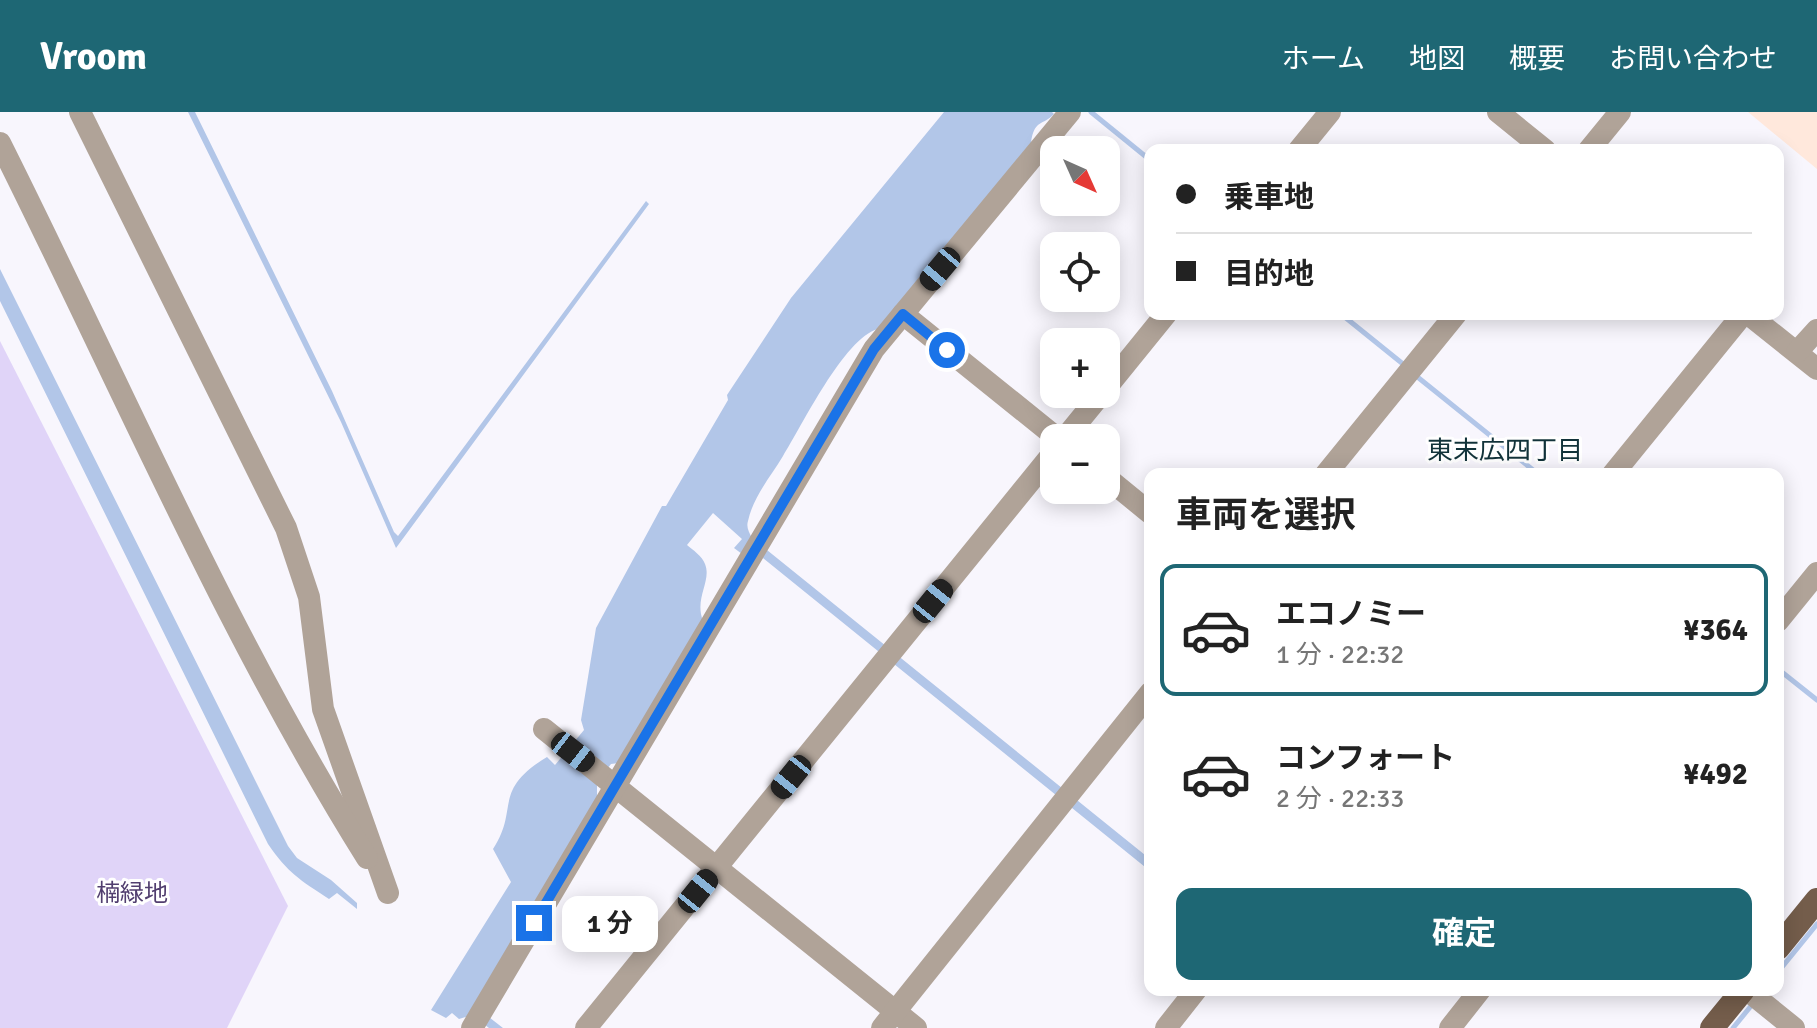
<!DOCTYPE html>
<html lang="ja">
<meta charset="utf-8">
<style>
body{margin:0;font-family:Signika,"Noto Sans JP",sans-serif;background:#f6f6f6;color:#222;height:100vh;display:flex;flex-direction:column;font-size:30px;white-space:nowrap}
*{box-sizing:border-box;margin:0}
p{font-size:26px;color:#767676}
.icon{flex:none;width:44px;height:44px;fill:none;stroke:currentColor;stroke-width:2;stroke-linecap:round;stroke-linejoin:round}
.map{position:relative;flex:1;overflow:hidden}
.drawer{position:absolute;left:1144px;top:356px;width:640px;height:528px;display:flex;flex-direction:column;background:#fff;border-radius:16px;box-shadow:0 4px 20px #0003}
.drawer>*{flex:none}
.guide{position:absolute;left:1144px;top:32px;width:640px;height:176px;border-radius:16px;box-shadow:0 4px 20px #0003;display:grid;align-content:center;height:176px;padding:0 32px;background:#fff}
.needle{width:52px;rotate:135deg}
.controls{position:absolute;left:1040px;top:24px;display:grid;gap:16px}
.controls a{display:grid;place-items:center;width:80px;height:80px;border-radius:16px;background:#fff;box-shadow:0 4px 20px #0003;font-size:40px}
.end{position:absolute;width:36px;height:36px;margin:-18px;border:10px solid #1a73e8;background:#fff;box-shadow:0 0 0 4px #fff}
.from{border-radius:50%}
.bubble{position:absolute;height:56px;border-radius:16px;background:#fff;box-shadow:0 4px 20px #0003;font-size:26px;font-weight:700;line-height:56px;text-align:center}
.car{position:absolute;width:24px;height:48px;margin:-24px -12px;border-radius:10px;box-shadow:0 0 6px 2px #0007;background:linear-gradient(#222 24%,#8ab4d8 0 40%,#222 0 76%,#8ab4d8 0 86%,#222 0)}
.guide b{display:flex;align-items:center;gap:28px;height:76px;font-size:30px}
.guide b+b{border-top:2px solid #e0e0e0}
.guide i{width:20px;height:20px;background:#222}
ul{padding:0;list-style:none}
li{display:flex;align-items:center;gap:24px;height:132px;margin:0 16px 12px;padding:0 16px;border:4px solid transparent;border-radius:16px}
li div{flex:1}
li b{display:block;font-size:30px}
li em{font-style:normal;font-weight:700}
li.selected{border-color:#1e6774}
li>.icon{width:72px;height:72px;stroke-width:1.5}
h2{padding:0 32px;font-size:36px;line-height:96px}
.primary-button{display:flex;gap:16px;margin-top:auto;padding:16px 32px}
.primary-button a{flex:1;height:92px;border-radius:16px;background:#1e6774;color:#fff;font-size:32px;font-weight:700;line-height:92px;text-align:center}
header{display:flex;align-items:center;gap:48px;box-sizing:border-box;height:112px;padding:0 40px;background:#1e6774;color:#fff}
header strong{font-size:38px}
nav{display:flex;gap:44px;margin-inline-start:auto;font-size:28px}
.map>svg:first-child{display:block}
.industrial{fill:#ffe8dc}
.green{fill:#e0d4f8}
.water{fill:#b2c6e8}
.lines{fill:none;stroke-linecap:round;stroke-linejoin:round}
.stream{stroke:#b2c6e8;stroke-width:5}
.minor{stroke:#b0a398;stroke-width:22}
.major{stroke:#745d4b;stroke-width:24}
.route{stroke:#1a73e8;stroke-width:10}
.labels{text-anchor:middle;stroke-width:6;stroke-linejoin:round;paint-order:stroke}
.park-label{font-size:24px;fill:#513e6f;stroke:#fff}
.neighbourhood-label{font-size:26px;fill:#12333a;stroke:#fff}
</style>
<header>
<strong>Vroom</strong>
<nav><a>ホーム</a><a>地図</a><a>概要</a><a>お問い合わせ</a></nav>
</header>
<div class="map">
<svg width="1817" height="916" viewBox="0 0 1817 916">
<rect width="100%" height="100%" fill="#f8f6fd"/>
<!-- industrial -->
<path class="industrial" d="M1748,0H1817V57Z"/>
<!-- green -->
<path class="green" d="M0,229L288,794L227,916H0Z"/>
<!-- water -->
<g class="water">
<path d="M188,0H195L332,279L394,420L398,424L646,89L649,92L396,436L341,310Z"/>
<path d="M944,0H1052L1054,2C1043,14 1034,7 1031,31L878,217C844,226 802,314 783,344C771,364 753,385 748,409C746,415 749,420 752,426L1150,747V759L748,434L742,442L734,436L742,427L713,401L687,433C693,438 702,444 705,452C712,469 694,486 703,509L619,651L611,652L597,670V690L476,895L503,916H489L472,903L459,907L452,901L446,906L431,898L511,770L493,737C520,696 491,679 547,645L555,653L584,618L581,608L596,516L662,394H666L728,288L727,283L791,186Z"/>
<path d="M0,157L288,734L297,746L331,768L357,791V797L337,781L329,787C300,768 288,761 268,732L0,189Z"/>
</g>
<g class="lines">
<!-- stream -->
<g class="stream">
<path d="M1091,0L1150,48"/>
<path d="M1341,202L1403,252"/>
<path d="M1415,263L1538,362"/>
<path d="M1778,557L1817,588"/>
<path d="M1778,860L1817,812"/>
<path d="M1733,916L1751,894"/>
</g>
<!-- minor -->
<g class="minor">
<path d="M80,0L286,416L309,485L323,597L388,781"/>
<path d="M1498,0L1545,38"/>
<path d="M0,31C120,270 225,519 367,746"/>
<path d="M1299,38L1330,0"/>
<path d="M1589,38L1620,0"/>
<path d="M903,202L1057,326"/>
<path d="M1748,202L1817,257"/>
<path d="M1797,240L1817,218"/>
<path d="M1106,276L1166,202"/>
<path d="M1065,326L1101,282"/>
<path d="M1326,362L1456,202"/>
<path d="M1613,362L1743,202"/>
<path d="M1106,365L1150,401"/>
<path d="M1778,509L1817,461"/>
<path d="M544,617L916,916"/>
<path d="M1747,878L1794,916"/>
<path d="M472,916L874,237L1070,0"/>
<path d="M586,916L1054,340"/>
<path d="M882,916L1150,581"/>
<path d="M1166,916L1196,878"/>
<path d="M1450,916L1480,878"/>
</g>
<!-- major -->
<g class="major">
<path d="M1778,836L1817,788"/>
<path d="M1712,916L1743,878"/>
</g>
</g>
<g class="lines">
<!-- route -->
<path class="route" d="M534,811L874,237L903,202L947,238"/>
</g>
<g class="labels">
<!-- park labels -->
<g class="park-label">
<text x="132" y="789">楠緑地</text>
</g>
<!-- neighbourhood labels -->
<g class="neighbourhood-label">
<text x="1505" y="347">東末広四丁目</text>
</g>
</g>
</svg>
<div class="controls">
<a><svg class="needle" viewBox="-14 -14 28 28"><path d="M0-13l5 13h-10z" fill="#e53935"/><path d="M0 13l5-13h-10z" fill="#767676"/></svg></a>
<a><svg class="icon" aria-label="locate" viewBox="0 0 24 24"><circle cx="12" cy="12" r="6"/><path d="M12 2v4M12 18v4M2 12h4M18 12h4"/></svg></a>
<a>+</a>
<a>−</a>
</div>
<i class="end from" style="left:947px;top:238px"></i>
<i class="end" style="left:534px;top:811px"></i>
<div class="bubble" style="left:562px;top:784px;width:96px">1 分</div>
<i class="car" style="left:940px;top:157px;rotate:220deg"></i>
<i class="car" style="left:933px;top:489px;rotate:39deg"></i>
<i class="car" style="left:573px;top:640px;rotate:128deg"></i>
<i class="car" style="left:791px;top:665px;rotate:219deg"></i>
<i class="car" style="left:698px;top:779px;rotate:39deg"></i>
<div class="guide">
<b><i class="from"></i>乗車地</b>
<b><i></i>目的地</b>
</div>
<section class="drawer">
<h2>車両を選択</h2>
<ul>
<li class="selected"><svg class="icon" aria-label="car" viewBox="0 0 24 24"><path d="M5 17H2v-5l4-1 3-4h7l3 4 3 1v5h-3M9 17h6M6 11h13"/><circle cx="7" cy="17" r="2"/><circle cx="17" cy="17" r="2"/></svg><div><b>エコノミー</b><p>1 分 · 22:32</p></div><em>¥364</em></li>
<li><svg class="icon" aria-label="car" viewBox="0 0 24 24"><path d="M5 17H2v-5l4-1 3-4h7l3 4 3 1v5h-3M9 17h6M6 11h13"/><circle cx="7" cy="17" r="2"/><circle cx="17" cy="17" r="2"/></svg><div><b>コンフォート</b><p>2 分 · 22:33</p></div><em>¥492</em></li>
</ul>
<div class="primary-button"><a>確定</a></div>
</section>
</div>
